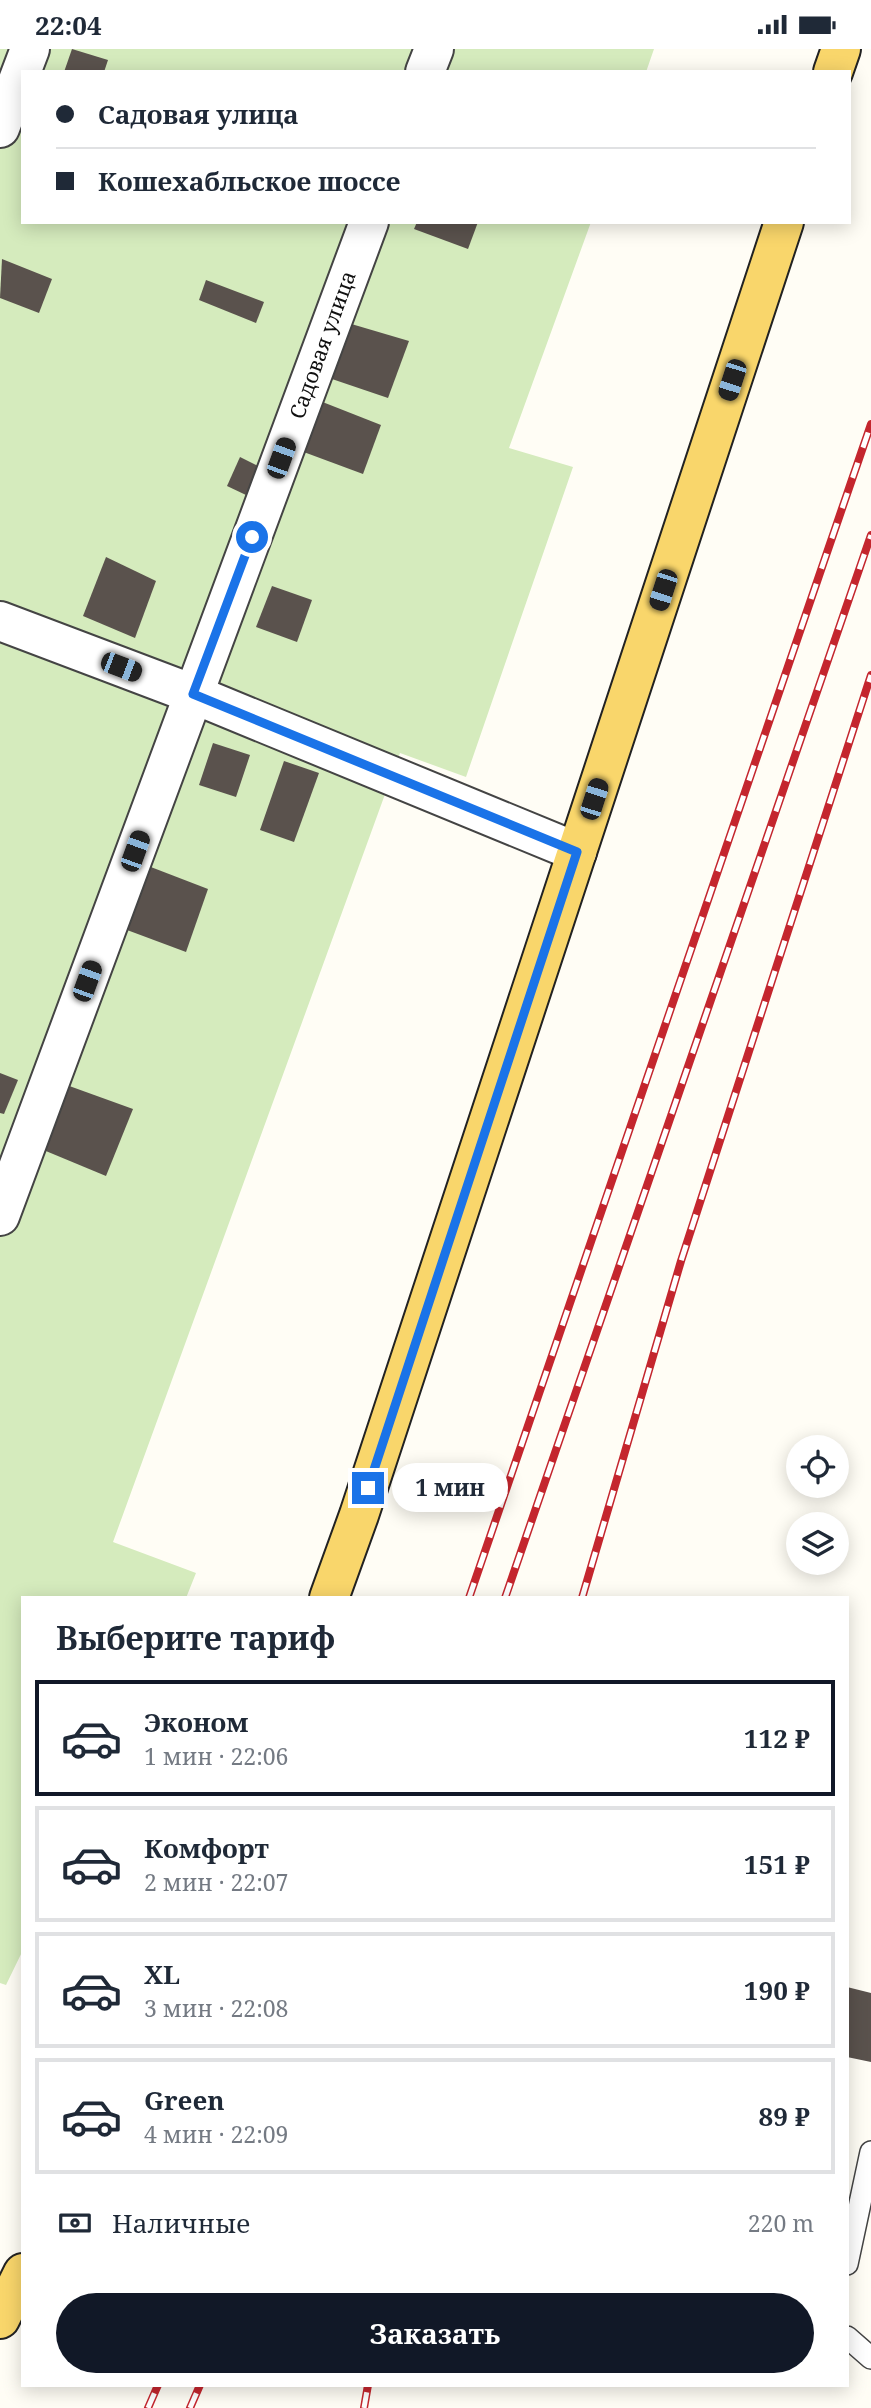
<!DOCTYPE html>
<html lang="ru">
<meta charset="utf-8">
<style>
body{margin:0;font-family:"Noto Serif",serif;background:#f2f2f3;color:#1f2937;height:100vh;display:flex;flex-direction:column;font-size:26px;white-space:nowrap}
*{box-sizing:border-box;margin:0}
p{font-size:23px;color:#747a83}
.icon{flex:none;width:38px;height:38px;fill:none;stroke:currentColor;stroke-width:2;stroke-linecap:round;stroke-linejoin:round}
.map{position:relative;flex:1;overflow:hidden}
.panel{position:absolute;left:21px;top:1547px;width:828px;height:791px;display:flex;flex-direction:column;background:#fff;border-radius:0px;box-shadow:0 4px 18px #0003}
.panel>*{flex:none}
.guide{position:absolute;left:21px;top:21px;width:830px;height:154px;border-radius:0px;box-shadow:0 4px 18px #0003;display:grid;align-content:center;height:154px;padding:0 35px;background:#fff}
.tools{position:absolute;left:786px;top:1386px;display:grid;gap:14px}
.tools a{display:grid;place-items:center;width:63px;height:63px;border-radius:50%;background:#fff;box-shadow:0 4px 18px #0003;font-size:35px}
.end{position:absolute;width:32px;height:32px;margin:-16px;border:9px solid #1a73e8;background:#fff;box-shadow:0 0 0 4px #fff}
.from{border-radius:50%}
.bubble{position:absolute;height:49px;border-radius:24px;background:#fff;box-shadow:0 4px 18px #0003;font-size:23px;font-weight:700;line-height:49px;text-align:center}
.car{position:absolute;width:21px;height:42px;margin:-21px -10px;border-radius:9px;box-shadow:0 0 5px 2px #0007;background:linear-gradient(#222 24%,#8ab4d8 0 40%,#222 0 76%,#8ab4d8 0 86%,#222 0)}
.guide b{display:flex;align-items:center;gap:24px;height:66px;font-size:26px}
.guide b+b{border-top:2px solid #e0e1e3}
.guide i{width:18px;height:18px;background:#1f2937}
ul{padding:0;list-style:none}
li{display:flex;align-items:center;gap:21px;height:116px;margin:0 14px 10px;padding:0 21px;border:4px solid #e0e1e3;border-radius:0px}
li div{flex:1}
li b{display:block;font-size:26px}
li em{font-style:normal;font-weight:700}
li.current{border-color:#111827}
li>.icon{width:63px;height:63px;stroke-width:1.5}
h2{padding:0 35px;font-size:32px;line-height:84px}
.pay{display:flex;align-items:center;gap:18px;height:77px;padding:0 35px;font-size:26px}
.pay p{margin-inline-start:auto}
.cta{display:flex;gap:14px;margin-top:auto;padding:14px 35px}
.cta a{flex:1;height:80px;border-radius:42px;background:#111827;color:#fff;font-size:28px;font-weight:700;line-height:80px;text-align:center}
.status{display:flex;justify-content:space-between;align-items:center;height:49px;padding:0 35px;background:#fff;direction:ltr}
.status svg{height:19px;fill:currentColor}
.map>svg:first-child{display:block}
.green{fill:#d5ebbd}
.building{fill:#5a524d}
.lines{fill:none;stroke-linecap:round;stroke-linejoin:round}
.service-casing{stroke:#444;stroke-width:24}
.minor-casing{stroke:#444;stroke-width:42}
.primary-casing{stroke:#222;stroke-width:42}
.service{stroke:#fff;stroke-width:21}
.minor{stroke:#fff;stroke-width:38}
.primary{stroke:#f9d66b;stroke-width:38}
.rail-casing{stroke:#c4262e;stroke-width:8}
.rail{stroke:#fff;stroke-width:5;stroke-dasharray:16;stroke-linecap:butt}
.route{stroke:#1a73e8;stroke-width:9}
.labels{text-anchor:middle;stroke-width:7;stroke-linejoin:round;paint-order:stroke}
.street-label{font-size:21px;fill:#111;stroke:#fff}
</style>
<div class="status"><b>22:04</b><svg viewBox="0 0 49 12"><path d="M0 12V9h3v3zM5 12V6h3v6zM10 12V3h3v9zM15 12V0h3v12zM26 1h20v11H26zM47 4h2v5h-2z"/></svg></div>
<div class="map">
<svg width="871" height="2359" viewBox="0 0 871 2359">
<rect width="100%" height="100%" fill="#fffdf5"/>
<!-- green -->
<path class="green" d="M0,0H654L646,23H23V173H591L509,399L573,418L466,728L400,704L113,1493L196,1524L186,1549H23V1901L6,1936L0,1934Z"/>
<!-- building -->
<g class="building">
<path d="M72,0L108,11L104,23H64Z"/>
<path d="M417,173H478L468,200L414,180Z"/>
<path d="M2,210L52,230L39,264L0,249Z"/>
<path d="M206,231L264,253L256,274L199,251Z"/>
<path d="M348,274L409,292L388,349L329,329Z"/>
<path d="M320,352L381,376L363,425L301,402Z"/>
<path d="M240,408L258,417L246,446L227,437Z"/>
<path d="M106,508L156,532L135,589L83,567Z"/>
<path d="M272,537L312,551L297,593L256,578Z"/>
<path d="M213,694L250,706L236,748L199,736Z"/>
<path d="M284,712L319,724L294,793L260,781Z"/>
<path d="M143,815L208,840L186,903L119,878Z"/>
<path d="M0,1024L18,1031L4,1065L0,1064Z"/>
<path d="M61,1034L133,1060L106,1127L41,1100Z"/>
<path d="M847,1938L871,1944V2013L847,2008Z"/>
</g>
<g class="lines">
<!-- service casing -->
<g class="service-casing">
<g id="service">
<path d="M847,2215L871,2103"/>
<path d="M847,2288L871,2309"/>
</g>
</g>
<!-- minor casing -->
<g class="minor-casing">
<g id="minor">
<path d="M425,23L434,0"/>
<path d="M0,79L30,0"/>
<path d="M0,572L193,645L577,803"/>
<path d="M0,1167L369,173"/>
</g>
</g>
<!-- primary casing -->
<g class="primary-casing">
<g id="primary">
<path d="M833,23L841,0"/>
<path d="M329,1549L359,1466L784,173"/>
<path d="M0,2270L23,2224"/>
</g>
</g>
<!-- service -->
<use href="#service" class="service"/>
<!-- minor -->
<use href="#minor" class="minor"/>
<!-- primary -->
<use href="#primary" class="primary"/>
<!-- rail casing -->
<g class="rail-casing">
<g id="rail">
<path d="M469,1549L871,375"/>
<path d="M505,1549L871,486"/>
<path d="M582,1549L681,1212L871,626"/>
<path d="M148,2359L158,2336"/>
<path d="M190,2359L200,2336"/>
<path d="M364,2359L368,2336"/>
</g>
</g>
<!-- rail -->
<use href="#rail" class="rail"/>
</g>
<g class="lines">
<!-- route -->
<path class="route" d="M252,488L193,645L577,803L368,1439"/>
</g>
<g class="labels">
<!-- street labels -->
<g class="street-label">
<text transform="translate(323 296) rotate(-70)" y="7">Садовая улица</text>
</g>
</g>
</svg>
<div class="tools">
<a><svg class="icon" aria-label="locate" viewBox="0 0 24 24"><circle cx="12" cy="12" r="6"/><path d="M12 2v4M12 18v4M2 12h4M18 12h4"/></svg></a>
<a><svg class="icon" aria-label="layers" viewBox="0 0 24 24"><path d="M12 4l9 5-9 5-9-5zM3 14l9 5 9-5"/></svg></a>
</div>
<i class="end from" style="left:252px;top:488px"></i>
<i class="end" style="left:368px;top:1439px"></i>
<div class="bubble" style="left:392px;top:1414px;width:116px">1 мин</div>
<i class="car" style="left:732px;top:331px;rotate:198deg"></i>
<i class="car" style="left:281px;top:409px;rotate:20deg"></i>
<i class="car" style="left:663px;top:541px;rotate:198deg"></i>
<i class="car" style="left:121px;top:618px;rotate:111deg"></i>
<i class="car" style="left:594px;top:750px;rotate:18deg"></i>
<i class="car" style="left:135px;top:802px;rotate:20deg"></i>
<i class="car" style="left:87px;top:932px;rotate:20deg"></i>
<div class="guide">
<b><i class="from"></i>Садовая улица</b>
<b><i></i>Кошехабльское шоссе</b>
</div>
<section class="panel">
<h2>Выберите тариф</h2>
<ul>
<li class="current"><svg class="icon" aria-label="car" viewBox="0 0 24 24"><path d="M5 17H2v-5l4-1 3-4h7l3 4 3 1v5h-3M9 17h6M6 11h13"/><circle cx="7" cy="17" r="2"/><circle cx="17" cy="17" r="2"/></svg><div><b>Эконом</b><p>1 мин · 22:06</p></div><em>112 ₽</em></li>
<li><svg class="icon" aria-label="car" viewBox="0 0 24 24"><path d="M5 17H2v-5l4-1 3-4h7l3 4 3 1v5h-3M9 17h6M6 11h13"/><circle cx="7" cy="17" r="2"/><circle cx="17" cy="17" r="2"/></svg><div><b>Комфорт</b><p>2 мин · 22:07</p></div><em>151 ₽</em></li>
<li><svg class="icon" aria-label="car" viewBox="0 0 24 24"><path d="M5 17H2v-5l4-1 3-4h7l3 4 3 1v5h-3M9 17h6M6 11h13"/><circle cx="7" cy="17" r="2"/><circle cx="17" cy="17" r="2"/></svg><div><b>XL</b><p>3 мин · 22:08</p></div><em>190 ₽</em></li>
<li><svg class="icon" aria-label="car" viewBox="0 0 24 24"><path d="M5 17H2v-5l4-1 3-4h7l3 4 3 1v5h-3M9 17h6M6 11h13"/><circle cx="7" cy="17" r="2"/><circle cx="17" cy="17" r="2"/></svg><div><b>Green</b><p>4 мин · 22:09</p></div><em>89 ₽</em></li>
</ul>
<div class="pay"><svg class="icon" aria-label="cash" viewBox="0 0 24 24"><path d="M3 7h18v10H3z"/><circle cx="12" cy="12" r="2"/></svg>Наличные<p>220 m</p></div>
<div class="cta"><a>Заказать</a></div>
</section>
</div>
